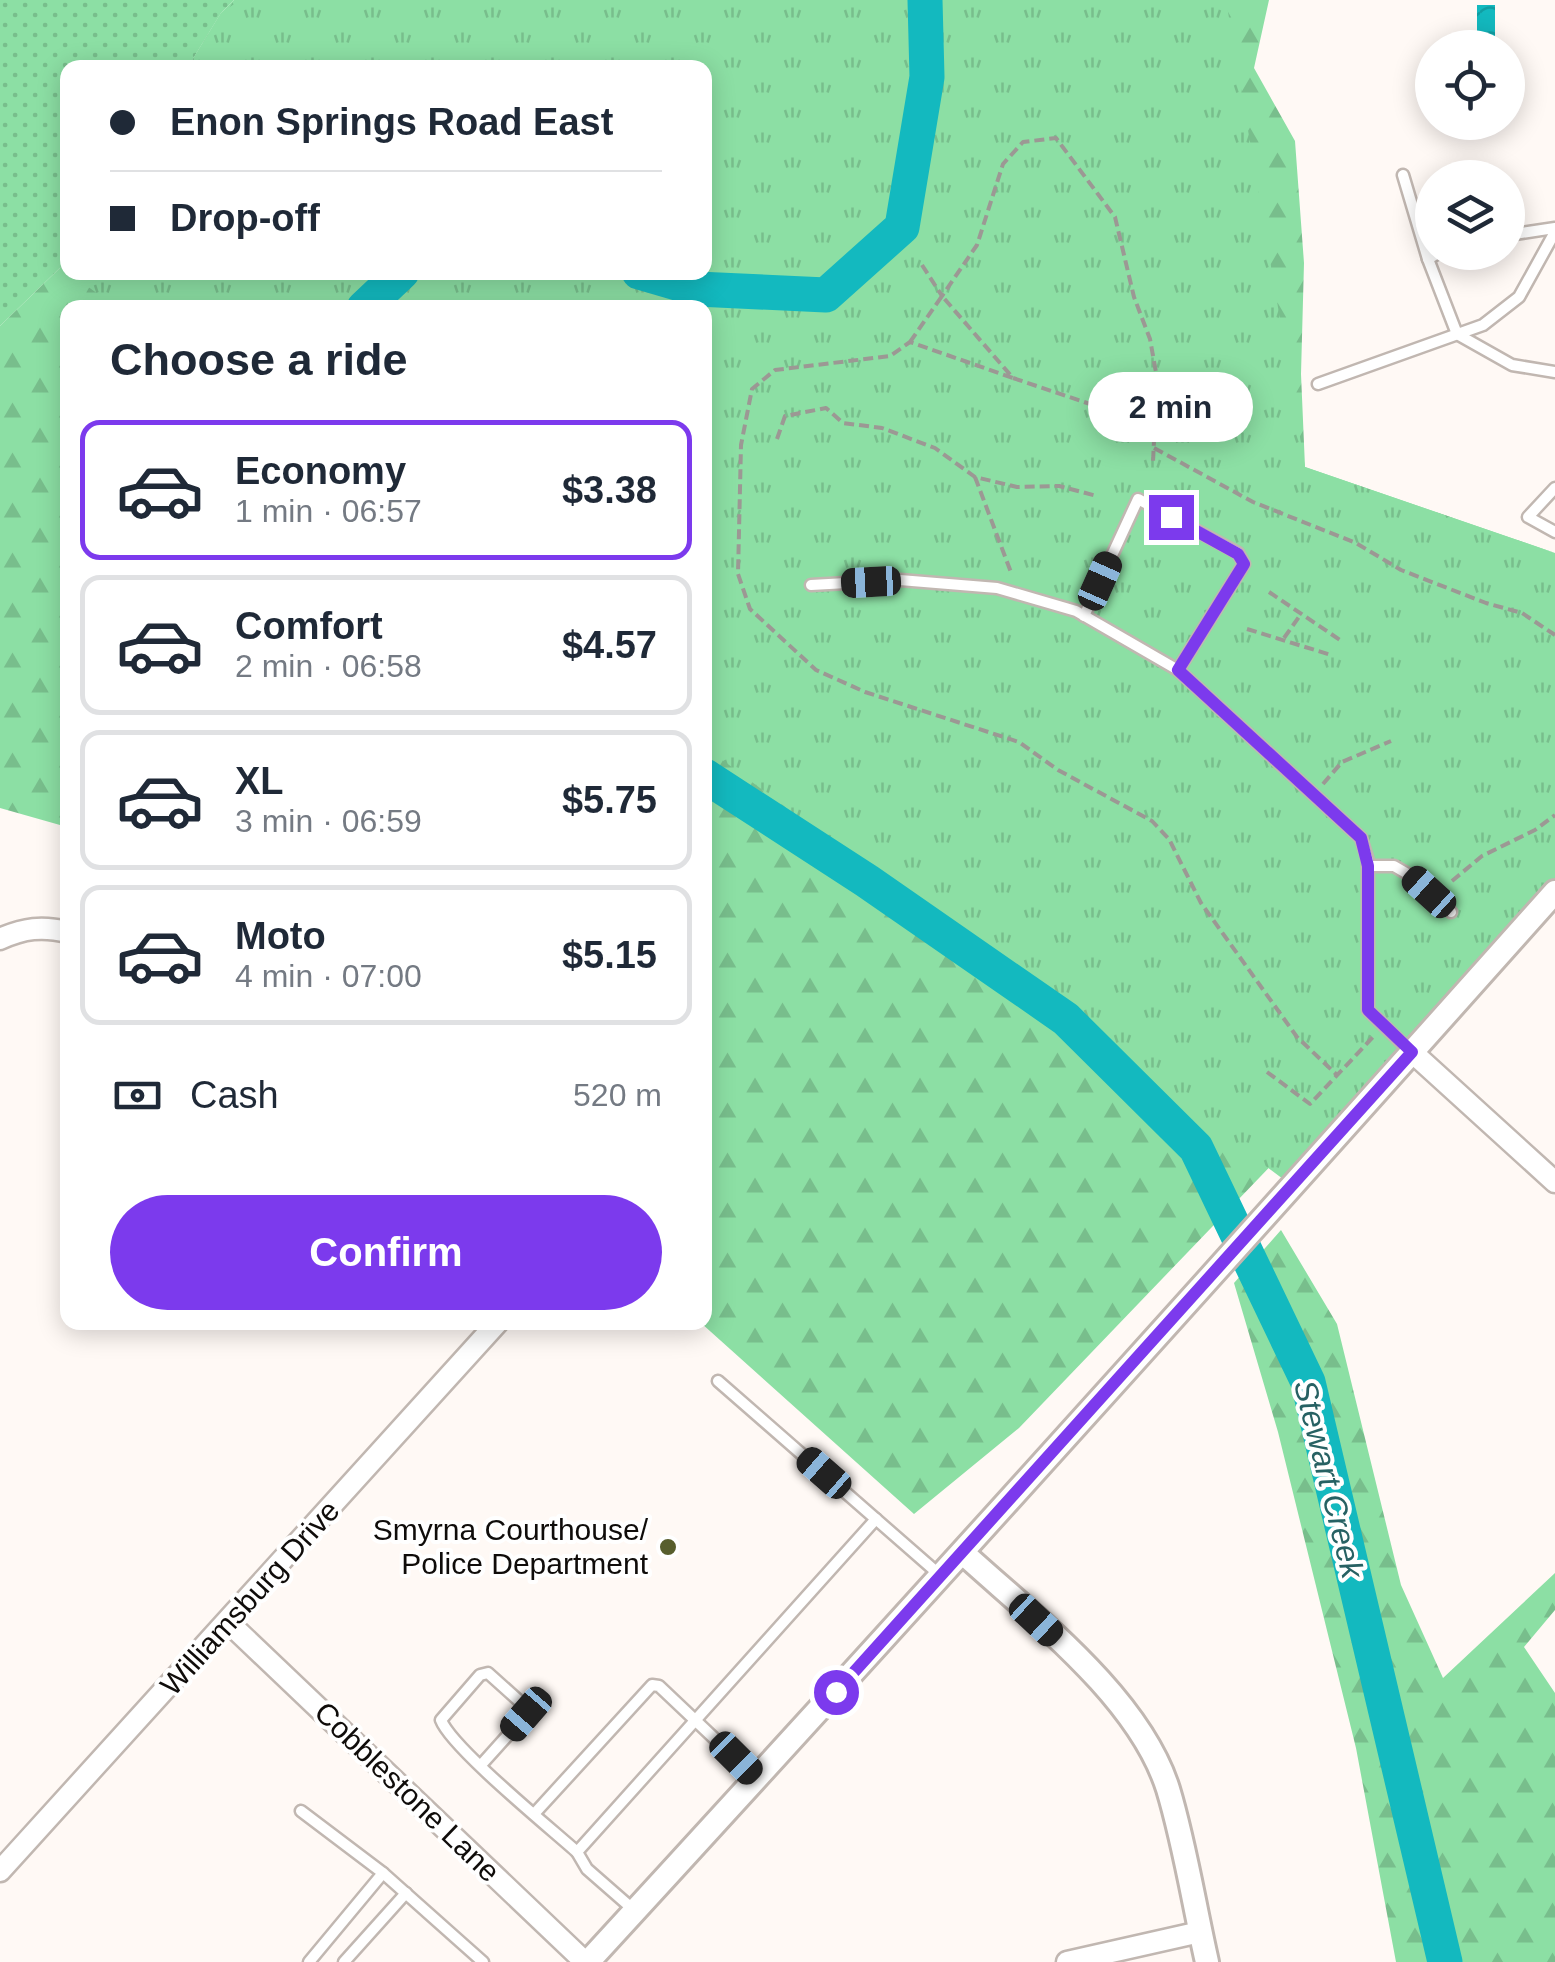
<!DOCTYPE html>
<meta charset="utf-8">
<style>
body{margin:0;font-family:Helvetica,sans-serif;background:#f6f6f7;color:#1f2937;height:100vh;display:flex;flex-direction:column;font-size:38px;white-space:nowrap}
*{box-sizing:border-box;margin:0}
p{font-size:32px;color:#747a83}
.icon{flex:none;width:55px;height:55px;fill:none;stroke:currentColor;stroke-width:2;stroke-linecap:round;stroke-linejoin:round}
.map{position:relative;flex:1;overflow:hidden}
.details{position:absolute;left:60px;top:300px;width:652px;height:1030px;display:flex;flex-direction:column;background:#fff;border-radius:20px;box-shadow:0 5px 25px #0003}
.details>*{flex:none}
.top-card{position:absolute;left:60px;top:60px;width:652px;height:220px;border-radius:20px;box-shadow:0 5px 25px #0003;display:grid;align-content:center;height:220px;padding:0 50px;background:#fff}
.buttons{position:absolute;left:1415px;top:30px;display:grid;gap:20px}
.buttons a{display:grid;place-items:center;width:110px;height:110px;border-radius:50%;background:#fff;box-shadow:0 5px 25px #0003;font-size:50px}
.end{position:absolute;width:45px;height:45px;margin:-22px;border:12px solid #7c3aed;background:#fff;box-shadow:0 0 0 5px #fff}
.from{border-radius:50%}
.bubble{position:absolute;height:70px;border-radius:35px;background:#fff;box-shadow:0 5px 25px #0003;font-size:32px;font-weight:800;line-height:70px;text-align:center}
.car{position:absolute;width:30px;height:60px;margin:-30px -15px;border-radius:12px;box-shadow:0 0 8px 2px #0007;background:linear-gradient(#222 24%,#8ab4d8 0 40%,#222 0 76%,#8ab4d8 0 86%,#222 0)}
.top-card b{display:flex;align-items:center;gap:35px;height:95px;font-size:38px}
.top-card b+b{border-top:2px solid #e0e1e3}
.top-card i{width:25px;height:25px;background:#1f2937}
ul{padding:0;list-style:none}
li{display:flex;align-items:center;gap:30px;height:140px;margin:0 20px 15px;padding:0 30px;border:5px solid #e0e1e3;border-radius:20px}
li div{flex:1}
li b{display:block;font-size:38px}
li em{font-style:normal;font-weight:800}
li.on{border-color:#7c3aed}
li>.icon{width:90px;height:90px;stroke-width:1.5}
h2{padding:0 50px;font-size:45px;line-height:120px}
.pay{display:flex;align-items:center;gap:25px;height:110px;padding:0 50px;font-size:38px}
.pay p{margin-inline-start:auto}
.button{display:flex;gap:20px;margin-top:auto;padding:20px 50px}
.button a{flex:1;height:115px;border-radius:60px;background:#7c3aed;color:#fff;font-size:40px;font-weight:800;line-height:115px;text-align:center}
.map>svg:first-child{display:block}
.grass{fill:url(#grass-dots)}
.forest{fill:url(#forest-firs)}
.park{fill:url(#park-tufts)}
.water{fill:url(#water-waves)}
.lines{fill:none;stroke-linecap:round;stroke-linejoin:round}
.river{stroke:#13b9bf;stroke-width:35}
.service-casing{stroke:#c1b7b1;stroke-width:15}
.minor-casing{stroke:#c1b7b1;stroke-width:25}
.tertiary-casing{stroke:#c1b7b1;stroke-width:28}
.path{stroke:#9c9894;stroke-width:4;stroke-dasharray:10 5;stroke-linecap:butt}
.service{stroke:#fff;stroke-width:10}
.minor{stroke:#fff;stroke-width:20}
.tertiary{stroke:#fff;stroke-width:22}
.route{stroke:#7c3aed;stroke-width:12}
.poi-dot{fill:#585e2d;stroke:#fff;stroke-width:4}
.labels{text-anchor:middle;stroke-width:8;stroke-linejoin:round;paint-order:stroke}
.poi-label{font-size:30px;fill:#0f0c0a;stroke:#fff;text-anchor:end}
.street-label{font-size:30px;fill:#0f0c0a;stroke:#fff}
.water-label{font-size:32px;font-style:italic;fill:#276163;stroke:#fff}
</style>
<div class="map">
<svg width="1555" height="1962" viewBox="0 0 1555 1962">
<defs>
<pattern id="grass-dots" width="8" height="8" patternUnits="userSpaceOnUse" patternTransform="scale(2.5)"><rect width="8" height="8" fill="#8cdfa4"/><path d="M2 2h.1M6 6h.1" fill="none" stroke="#78be8c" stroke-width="1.8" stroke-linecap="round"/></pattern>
<pattern id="forest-firs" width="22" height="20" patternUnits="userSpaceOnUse" patternTransform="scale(2.5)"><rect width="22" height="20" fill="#8cdfa4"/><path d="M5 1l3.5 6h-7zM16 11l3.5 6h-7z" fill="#78be8c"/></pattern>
<pattern id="park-tufts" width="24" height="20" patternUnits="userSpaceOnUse" patternTransform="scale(2.5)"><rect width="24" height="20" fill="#8cdfa4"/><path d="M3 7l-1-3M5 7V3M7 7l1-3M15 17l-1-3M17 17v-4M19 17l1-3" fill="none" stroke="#78be8c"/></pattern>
<pattern id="water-waves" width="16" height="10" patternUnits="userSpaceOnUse" patternTransform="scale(2.5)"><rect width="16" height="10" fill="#13b9bf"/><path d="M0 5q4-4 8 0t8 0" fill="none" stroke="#119ea3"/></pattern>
</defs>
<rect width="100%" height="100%" fill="#fff9f5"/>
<!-- grass -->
<path class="grass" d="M0,0H234L221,13L188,67L68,68L67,261L0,326Z"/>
<!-- forest -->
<g class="forest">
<path d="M234,0H1269L1254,68L1295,141L1304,263L1301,374L1305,467L1555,553L705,308H68L67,827L0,808V326L67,261L68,272H705V68L188,67L221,13Z"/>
<path d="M705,608L1282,1154L1019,1428L914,1514L701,1323L705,1322Z"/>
<path d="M1281,1230L1337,1324L1401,1585L1443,1678L1555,1573V1610L1524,1647L1555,1693V1962H1396L1356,1748L1278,1432L1234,1283Z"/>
</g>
<!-- park -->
<path class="park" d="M240,0H1226L1305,467L1555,553V892L1291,1185L705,747V308L116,307L69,273L705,272V68L188,67L221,13Z"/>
<!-- water -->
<rect class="water" x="1477" y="5" width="18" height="38"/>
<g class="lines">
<!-- river -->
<g class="river">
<path d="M639,272L697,289L826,295L902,227L927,77L925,0"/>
<path d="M364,308L402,272"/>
<path d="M705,776L867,881L1066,1019L1196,1148L1308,1382L1445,1962"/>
</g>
<!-- service casing -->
<g class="service-casing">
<g id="service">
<path d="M1403,175L1428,259L1440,252"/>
<path d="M1508,235L1555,228"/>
<path d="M1428,259L1457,334L1512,365L1555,372"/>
<path d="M1318,384L1483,325L1519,297L1555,232"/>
<path d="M1555,488L1528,517L1555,532"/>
<path d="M811,585L900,580L997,588L1076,611L1178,670L1361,838L1368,861V1010L1411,1052"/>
<path d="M1084,616L1138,499L1238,553L1244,564L1178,670"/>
<path d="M1368,866H1394L1406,873L1451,912"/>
<path d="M718,1381L941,1576"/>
<path d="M481,1765L526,1715L527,1708L488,1673L480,1675L441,1720C451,1747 549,1827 577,1852"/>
<path d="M301,1811L383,1873L309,1962"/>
<path d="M534,1814L652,1685L659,1686L755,1777"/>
<path d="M383,1873L483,1962"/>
<path d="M635,1911L587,1869L577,1852L876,1519"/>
<path d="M344,1962L406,1893"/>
</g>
</g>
<!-- minor casing -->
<g class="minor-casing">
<g id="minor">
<path d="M0,939C24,928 42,926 68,932"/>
<path d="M1412,1052L1555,1182"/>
<path d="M228,1622L585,1962"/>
<path d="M0,1871L498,1322"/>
<path d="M1067,1962L1200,1932"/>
</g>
</g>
<!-- tertiary casing -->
<g class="tertiary-casing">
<g id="tertiary">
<path d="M963,1553C1033,1617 1139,1697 1168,1789C1185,1845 1194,1905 1207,1962"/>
<path d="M588,1962C913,1608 1235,1251 1555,892"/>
</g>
</g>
<!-- path -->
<g class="path">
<path d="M922,265L942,296L977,245L1003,164L1023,142L1056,138L1115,217L1134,297L1150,339L1157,378L1153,462"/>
<path d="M910,342L942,296L1013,378L910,342L890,356L775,370L752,389L741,445L738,574L750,609L816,670L865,692L1019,742L1058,770L1152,821L1169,839L1201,903L1297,1037L1337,1075"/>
<path d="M1013,378L1155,426"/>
<path d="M777,439L785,416L826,408L843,423L882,428L935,448L975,477L1017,487L1059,486L1097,496"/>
<path d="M1154,448L1253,502L1356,543L1401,570L1486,603L1522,613L1555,635"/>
<path d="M975,477L1012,575"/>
<path d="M1269,592L1340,640"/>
<path d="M1247,629L1331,655"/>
<path d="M1284,638L1301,614"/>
<path d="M1323,784L1342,762L1391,741"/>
<path d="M1452,881L1482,856L1535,830L1555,815"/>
<path d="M1267,1072L1310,1104L1374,1036"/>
</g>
<!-- service -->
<use href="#service" class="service"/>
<!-- minor -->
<use href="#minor" class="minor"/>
<!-- tertiary -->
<use href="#tertiary" class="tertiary"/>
</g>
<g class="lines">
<!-- route -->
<path class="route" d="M836,1692L1412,1052L1368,1010V866L1361,838L1178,670L1244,564L1238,554L1171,517"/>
</g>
<!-- markers -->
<circle class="poi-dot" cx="668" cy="1547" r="10"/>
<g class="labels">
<!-- poi labels -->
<g class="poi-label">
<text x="648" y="1540">Smyrna Courthouse/<tspan x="648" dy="34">Police Department</tspan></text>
</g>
<!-- street labels -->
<g class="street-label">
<text transform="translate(250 1598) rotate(-48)" y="10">Williamsburg Drive</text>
<text transform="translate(407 1792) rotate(44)" y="10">Cobblestone Lane</text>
</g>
<!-- water labels -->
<g class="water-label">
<text transform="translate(1329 1479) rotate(76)" y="11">Stewart Creek</text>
</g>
</g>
</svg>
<div class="buttons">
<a><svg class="icon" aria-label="locate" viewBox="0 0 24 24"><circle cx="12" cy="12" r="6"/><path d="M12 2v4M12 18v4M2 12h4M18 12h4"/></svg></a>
<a><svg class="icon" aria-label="layers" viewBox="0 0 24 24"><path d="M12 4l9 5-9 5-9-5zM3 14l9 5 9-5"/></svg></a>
</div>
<i class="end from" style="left:836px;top:1692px"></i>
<i class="end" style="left:1171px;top:517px"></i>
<div class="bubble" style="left:1088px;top:372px;width:165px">2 min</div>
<i class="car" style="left:1100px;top:581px;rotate:24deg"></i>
<i class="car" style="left:871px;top:582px;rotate:267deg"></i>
<i class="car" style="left:1429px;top:892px;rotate:312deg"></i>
<i class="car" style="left:824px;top:1473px;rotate:311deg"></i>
<i class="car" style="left:1036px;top:1620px;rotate:133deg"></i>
<i class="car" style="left:526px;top:1714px;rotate:221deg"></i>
<i class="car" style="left:736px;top:1758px;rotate:135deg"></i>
<div class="top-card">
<b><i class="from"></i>Enon Springs Road East</b>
<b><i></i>Drop-off</b>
</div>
<section class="details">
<h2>Choose a ride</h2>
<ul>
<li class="on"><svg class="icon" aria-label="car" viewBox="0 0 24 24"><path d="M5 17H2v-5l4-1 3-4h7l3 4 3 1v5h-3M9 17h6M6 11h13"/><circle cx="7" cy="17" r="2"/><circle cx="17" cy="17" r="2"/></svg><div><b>Economy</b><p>1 min · 06:57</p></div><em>$3.38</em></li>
<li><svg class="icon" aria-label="car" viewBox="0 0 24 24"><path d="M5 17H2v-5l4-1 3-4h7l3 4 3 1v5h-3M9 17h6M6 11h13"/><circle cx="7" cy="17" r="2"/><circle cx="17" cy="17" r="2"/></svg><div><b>Comfort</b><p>2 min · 06:58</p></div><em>$4.57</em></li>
<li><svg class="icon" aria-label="car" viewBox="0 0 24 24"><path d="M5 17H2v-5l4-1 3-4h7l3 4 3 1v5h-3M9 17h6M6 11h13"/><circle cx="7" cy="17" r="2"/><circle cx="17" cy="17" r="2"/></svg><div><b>XL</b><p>3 min · 06:59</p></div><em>$5.75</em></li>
<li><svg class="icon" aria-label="car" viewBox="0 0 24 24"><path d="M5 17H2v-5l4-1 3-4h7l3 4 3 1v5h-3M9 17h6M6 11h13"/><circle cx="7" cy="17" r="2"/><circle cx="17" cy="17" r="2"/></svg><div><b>Moto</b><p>4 min · 07:00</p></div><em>$5.15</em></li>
</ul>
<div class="pay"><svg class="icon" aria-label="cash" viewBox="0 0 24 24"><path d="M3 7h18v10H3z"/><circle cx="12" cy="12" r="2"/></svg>Cash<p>520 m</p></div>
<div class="button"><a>Confirm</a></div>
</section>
</div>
